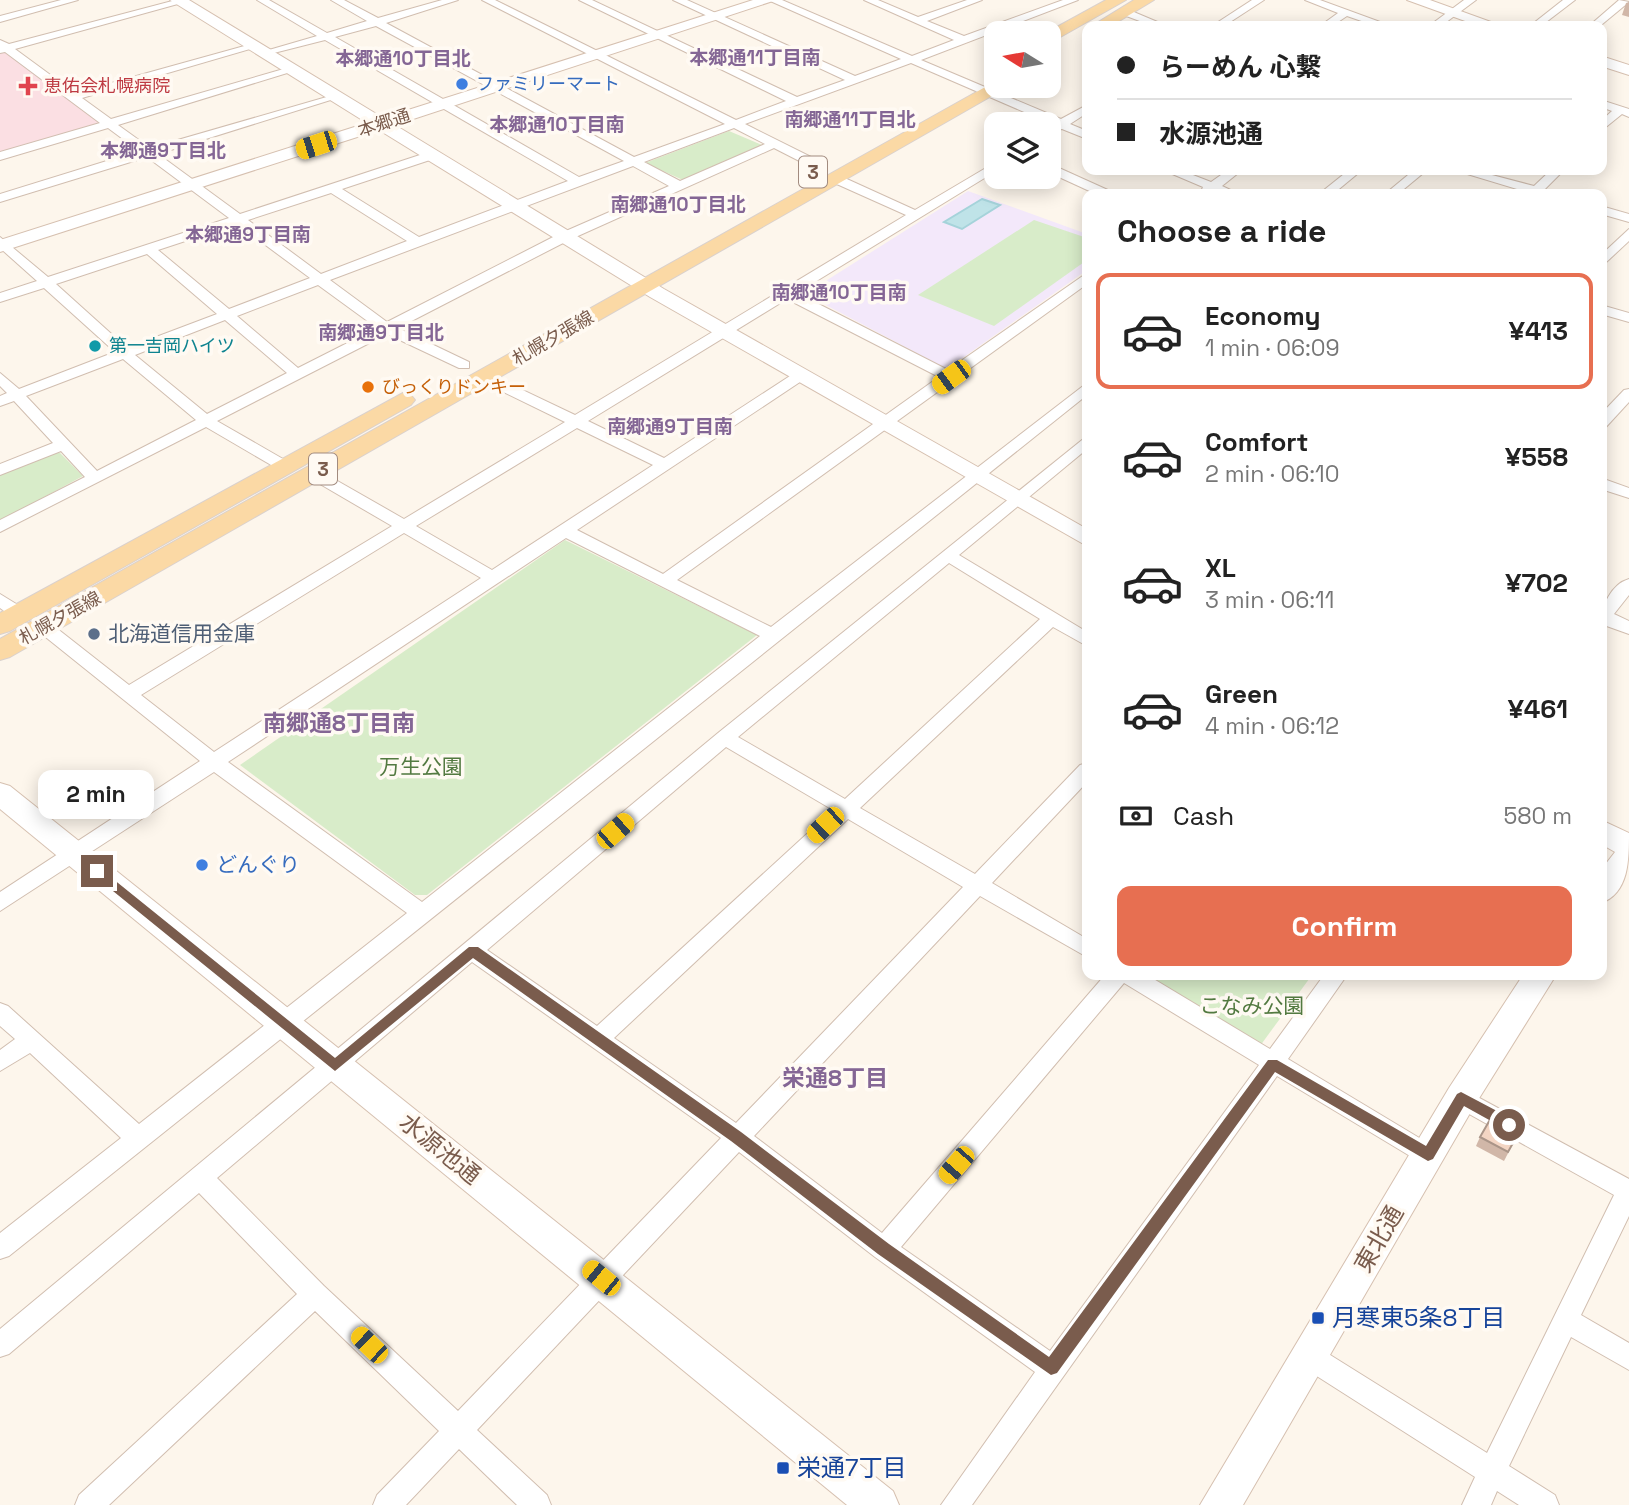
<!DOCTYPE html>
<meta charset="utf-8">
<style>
body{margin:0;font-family:"Space Grotesk","Noto Sans JP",sans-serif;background:#f2f2f2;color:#222;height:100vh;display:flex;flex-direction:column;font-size:26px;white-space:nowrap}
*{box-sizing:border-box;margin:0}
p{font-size:23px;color:#767676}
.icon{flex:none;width:38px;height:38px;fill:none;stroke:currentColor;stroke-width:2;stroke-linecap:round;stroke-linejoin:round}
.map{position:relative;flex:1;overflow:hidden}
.side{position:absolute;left:1082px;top:189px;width:525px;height:791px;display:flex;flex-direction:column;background:#fff;border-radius:14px;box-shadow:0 4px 18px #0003}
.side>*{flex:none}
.top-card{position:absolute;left:1082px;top:21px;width:525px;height:154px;border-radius:14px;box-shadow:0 4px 18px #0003;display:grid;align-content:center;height:154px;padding:0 35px;background:#fff}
.needle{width:46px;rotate:281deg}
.tools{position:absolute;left:984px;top:21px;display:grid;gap:14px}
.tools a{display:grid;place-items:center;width:77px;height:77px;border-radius:14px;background:#fff;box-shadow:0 4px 18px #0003;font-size:35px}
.end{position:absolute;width:32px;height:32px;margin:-16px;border:9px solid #7a5c4d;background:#fff;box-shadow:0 0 0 4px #fff}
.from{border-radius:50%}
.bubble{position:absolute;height:49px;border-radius:14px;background:#fff;box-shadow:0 4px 18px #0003;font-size:23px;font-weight:700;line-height:49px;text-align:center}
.car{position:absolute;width:21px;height:42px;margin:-21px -10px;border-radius:9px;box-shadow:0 0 5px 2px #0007;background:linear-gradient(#f5c518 24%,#345 0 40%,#f5c518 0 76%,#345 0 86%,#f5c518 0)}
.top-card b{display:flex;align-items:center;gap:24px;height:66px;font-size:26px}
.top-card b+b{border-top:2px solid #e0e0e0}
.top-card i{width:18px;height:18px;background:#222}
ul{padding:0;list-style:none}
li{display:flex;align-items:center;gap:21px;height:116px;margin:0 14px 10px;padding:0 21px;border:4px solid transparent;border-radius:14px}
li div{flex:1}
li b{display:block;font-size:26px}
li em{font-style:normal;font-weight:700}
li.selected{border-color:#e76f51}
li>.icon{width:63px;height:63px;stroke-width:1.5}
h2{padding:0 35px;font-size:32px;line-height:84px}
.pay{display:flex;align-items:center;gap:18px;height:77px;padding:0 35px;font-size:26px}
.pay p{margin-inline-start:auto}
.primary-button{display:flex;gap:14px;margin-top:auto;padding:14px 35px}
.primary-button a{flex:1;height:80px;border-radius:14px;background:#e76f51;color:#fff;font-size:28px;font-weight:700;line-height:80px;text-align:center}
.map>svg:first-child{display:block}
.education{fill:#f3e8fa}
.medical{fill:#fbdfe3}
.green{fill:#d8ecc9}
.water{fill:#bfe3e8;stroke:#a5d3da;stroke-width:2}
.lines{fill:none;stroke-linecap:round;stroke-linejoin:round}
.street-casing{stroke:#d1beb0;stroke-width:2}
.secondary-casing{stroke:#d6c0b0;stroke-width:2}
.primary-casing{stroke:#dad1cd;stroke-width:2}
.street{fill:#fff;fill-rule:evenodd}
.secondary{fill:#fff;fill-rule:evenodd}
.primary{fill:#fbd9a5;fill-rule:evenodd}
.wall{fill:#d1b7a8}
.building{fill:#f3d5c3;stroke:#aa9588;stroke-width:2}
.route{fill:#7a5c4d}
.shop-dot{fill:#3f7fe0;stroke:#fffaf3;stroke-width:2.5}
.health-dot{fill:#e0444e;stroke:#fffaf3;stroke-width:2.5}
.culture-dot{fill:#0f9aa8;stroke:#fffaf3;stroke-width:2.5}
.food-dot{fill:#e8710a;stroke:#fffaf3;stroke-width:2.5}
.service-dot{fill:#5c6f8a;stroke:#fffaf3;stroke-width:2.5}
.transit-dot{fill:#1a4fb4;stroke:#fffaf3;stroke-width:2.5}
.labels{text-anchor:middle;stroke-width:7;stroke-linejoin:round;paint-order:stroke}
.far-shop-label{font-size:18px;fill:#366cbe;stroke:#fffaf3;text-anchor:start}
.far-health-label{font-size:18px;fill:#be3a42;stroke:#fffaf3;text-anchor:start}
.far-street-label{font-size:18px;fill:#7a5c4d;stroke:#fffaf3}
.far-culture-label{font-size:18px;fill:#0d838f;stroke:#fffaf3;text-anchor:start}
.far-food-label{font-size:18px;fill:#c56008;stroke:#fffaf3;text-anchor:start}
.far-neighbourhood-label{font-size:19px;font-weight:bold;fill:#846695;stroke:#fffaf3}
.shield{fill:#fffaf3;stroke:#a28b7f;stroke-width:2}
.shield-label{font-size:19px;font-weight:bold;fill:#7a5c4d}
.service-label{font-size:21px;fill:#4e5e75;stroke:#fffaf3;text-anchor:start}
.park-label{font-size:21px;fill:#537a41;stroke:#fffaf3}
.shop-label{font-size:21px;fill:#366cbe;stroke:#fffaf3;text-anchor:start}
.neighbourhood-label{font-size:23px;font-weight:bold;fill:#846695;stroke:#fffaf3}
.near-street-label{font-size:24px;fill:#7a5c4d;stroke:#fffaf3}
.near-transit-label{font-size:24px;fill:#164399;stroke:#fffaf3;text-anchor:start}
</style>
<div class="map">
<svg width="1629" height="1505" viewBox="0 0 1629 1505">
<rect width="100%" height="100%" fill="#fdf6ec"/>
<!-- education -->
<path class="education" d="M968,191L1087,234V270L947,369L805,294Z"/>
<!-- medical -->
<path class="medical" d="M5,51L101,123L0,153V52Z"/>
<!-- green -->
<g class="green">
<path d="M729,131L762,145L683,180L645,163Z"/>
<path d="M1034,220L1087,238V260L994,326L918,295Z"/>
<path d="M53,453H60L83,476L0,521V474Z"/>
<path d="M565,540L757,635L427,895H415L240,765Z"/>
<path d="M1143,975H1312L1260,1046Z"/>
</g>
<!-- water -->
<path class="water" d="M982,199L1000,205L962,229L944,222Z"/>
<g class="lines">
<!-- street casing -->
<g class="street-casing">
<g id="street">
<path d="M61,0H78L0,22V16Z"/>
<path d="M176,0L185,2L15,49L75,93L248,45L257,47L82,98L111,119L287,68L297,70L118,125L150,148L337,94V98L158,154L240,214L429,152L433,153V159L342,189L419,237L568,181L325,40L262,56V52L317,36L257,0H269L327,33L367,21L331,0H344L378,18L442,0H458L386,23L634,157L725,124L482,0H495L736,120L786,101L579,0H592L797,97L845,80L673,0H687L855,76L901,59L768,0H782L912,56L954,40L864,0H878L918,17L967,0H982L927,21L964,36L1063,0H1078L921,60L1061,119L1087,105V113L1070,124L1087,131V139L1062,129L1051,131L1052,124L911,63L745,124L825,164V170H817L774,148L569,240L398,328L469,362V368H459L387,334L217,421L290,463V469H278L206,427L0,532V520L85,477L61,451L0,475V464L53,443L14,401L0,406V396L7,393L0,386V373L19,389L115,352L44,288L0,302V293L37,281L0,248V237L48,277L229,218L147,157L0,202V194L139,151L108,128L0,160V152L100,123L5,52L0,53V40L9,44ZM376,26L624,161L579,177L335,37ZM734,128L765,144L680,181L644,162ZM633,166L669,186L559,234L387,322L330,280ZM331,193L407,241L321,274L248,220ZM237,224L310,278L229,309L158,250ZM147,254L217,314L127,348L56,284ZM318,285L377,328L298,368L237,316ZM225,320L287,373L207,414L135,355ZM123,359L196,420L97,471L26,396Z"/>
<path d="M1252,0H1264L1224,26H1212Z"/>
<path d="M1305,0H1320L1391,26H1376L1347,16L1332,26H1320L1338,13Z"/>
<path d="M1464,0H1476L1441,26H1429Z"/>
<path d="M1563,0H1575L1541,26H1530Z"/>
<path d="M1619,0L1629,2L1600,26H1589Z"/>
<path d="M1121,10H1129L1167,26H1153L1121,14Z"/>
<path d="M1601,100L1629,109V117L1622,114L1601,131V121L1612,111L1601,107Z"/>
<path d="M996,162V171L797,293L948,370L1087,273V284L677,580L771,627L1087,383V395L9,1256L0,1259V1233L121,1138L30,1053L0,1071V1050L15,1039L0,1026V1003L8,1006L139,1124L407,913L214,772L0,911V892L200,761L38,631L35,627L38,623H50L129,685L392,526L308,477V471H320L404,519L565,422L479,380V374H489L575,415L906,215L830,181V175H838L915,210ZM787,299L939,377L663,574L577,530L806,378V372H796L664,458L588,421ZM577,428L653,465L492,570L416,526ZM404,533L481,578L214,752L141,695ZM566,538L760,636L422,902L228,762Z"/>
<path d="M1048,163L1110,191L1112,194H1096L1048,172Z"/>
<path d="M1163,170H1180L1211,182L1228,170H1242L1222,186L1239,194L1214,191L1200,194L1203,187Z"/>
<path d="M1349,170H1362L1333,194H1319Z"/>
<path d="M1414,170H1427L1398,194H1385Z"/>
<path d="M1454,170H1473L1534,186L1551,170H1564L1545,189L1556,194H1526L1527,192Z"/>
<path d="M1601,206L1629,214V222L1601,214Z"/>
<path d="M1629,229V241L1601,267V255Z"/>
<path d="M1601,305L1629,313V322L1601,314Z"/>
<path d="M1629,389V402L1606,427L1601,429V414L1624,390Z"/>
<path d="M1087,436V449L959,555L1087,632V646L1053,627L860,808L975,874L1080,765L1087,763V782L992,883L1087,939V957L980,896L754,1136L882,1233L1105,975H1147L1270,1049L1324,975H1347L1288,1059L1436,1148L1440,1155L1436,1162L1428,1165L1420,1162L1277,1076L972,1505H941L1035,1372L875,1257L739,1152L477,1430L547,1495L551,1505H517L459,1449L406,1505H373L377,1495L439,1431L315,1311L109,1505H75L79,1495L297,1294L199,1193L9,1354L0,1357V1329L718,733ZM949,563L1040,619L845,799L738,737ZM726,747L833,810L597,1026L487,950ZM848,819L963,887L736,1123L614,1038ZM472,962L721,1138L458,1411L324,1286L217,1178ZM1124,983L1259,1065L1050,1351L901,1247Z"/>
<path d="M1601,478L1629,488V498L1601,489Z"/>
<path d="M1629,579V595L1614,614L1629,621V634L1601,624C1601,607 1611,584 1629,579Z"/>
<path d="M0,594L26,610L29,614L26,618H14L0,608Z"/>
<path d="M1461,1088L1629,1179V1216L1581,1315L1629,1343V1370L1571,1337L1509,1466L1555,1495L1559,1505H1519L1497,1491L1491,1505H1462L1475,1477L1301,1366L1297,1357L1301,1348L1310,1344L1319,1348L1487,1453L1614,1195L1453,1105L1449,1098L1453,1091Z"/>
</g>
</g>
<!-- secondary casing -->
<g class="secondary-casing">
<g id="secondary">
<path d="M170,0H189L383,118L753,0H776L395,125L664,289L1087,529V546L650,297L379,130L0,252V240L367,123Z"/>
<path d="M1407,0H1430L1502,26H1479Z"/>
<path d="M1601,56L1629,65V75L1601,66Z"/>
<path d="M0,783L10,786L893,1491L899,1505H847L0,809Z"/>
<path d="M1601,820L1629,833C1629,860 1629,893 1601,903V870L1615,852L1601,844Z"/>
<path d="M1523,975H1556L1473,1108L1243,1505H1200L1449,1088Z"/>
</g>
</g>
<!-- primary casing -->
<g class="primary-casing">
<g id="primary">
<path d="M1106,0H1126L1048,44L1046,33Z"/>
<path d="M1134,0H1154L1111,26L1095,24Z"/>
<path d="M996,81V86H1005L1002,90L10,657L0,660V639Z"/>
<path d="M403,393L411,395L415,400L411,405L10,631L0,634V613Z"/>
</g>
</g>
<!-- street -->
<use href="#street" class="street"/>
<!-- secondary -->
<use href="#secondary" class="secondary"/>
<!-- primary -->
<use href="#primary" class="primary"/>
</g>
<!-- wall -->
<g class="wall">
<path d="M1629,2V17L1622,15L1626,3Z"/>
<path d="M1518,1134L1504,1161L1476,1146L1480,1137Z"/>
</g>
<!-- building -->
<path class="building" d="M1491,1118L1518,1134L1508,1152L1480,1137Z"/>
<!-- route -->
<path class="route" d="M97,866L335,1058L469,947H478L741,1132L889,1244L1049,1357L1268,1060H1277L1426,1146L1457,1094L1461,1092L1514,1120L1516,1125L1509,1131L1464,1106L1433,1159L1428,1161L1275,1072L1057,1373L1051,1375L878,1254L731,1141L473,958L335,1071L92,874V868Z"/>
<!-- markers -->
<g class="shop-dot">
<circle cx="462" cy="84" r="7"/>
<circle cx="202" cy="865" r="7"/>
</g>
<path class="health-dot" d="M24.5 75.5h7v7h7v7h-7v7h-7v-7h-7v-7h7z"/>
<circle class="culture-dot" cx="95" cy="346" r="7"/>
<circle class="food-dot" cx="368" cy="387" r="7"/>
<circle class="service-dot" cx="94" cy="634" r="7"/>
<g class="transit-dot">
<rect x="1311" y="1311" width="14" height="14" rx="3.5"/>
<rect x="776" y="1461" width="14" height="14" rx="3.5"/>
</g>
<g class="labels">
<!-- far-shop labels -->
<g class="far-shop-label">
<text x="476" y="90">ファミリーマート</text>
</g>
<!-- far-health labels -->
<g class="far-health-label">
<text x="44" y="92">恵佑会札幌病院</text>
</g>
<!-- far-street labels -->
<g class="far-street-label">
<text transform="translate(384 123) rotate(-18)" y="6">本郷通</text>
<text transform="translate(553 338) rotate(-30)" y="6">札幌夕張線</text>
<text transform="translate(60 618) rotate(-29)" y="6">札幌夕張線</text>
</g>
<!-- far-culture labels -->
<g class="far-culture-label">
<text x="109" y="352">第一吉岡ハイツ</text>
</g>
<!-- far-food labels -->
<g class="far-food-label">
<text x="382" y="393">びっくりドンキー</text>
</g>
<!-- far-neighbourhood labels -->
<g class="far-neighbourhood-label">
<text x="755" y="64">本郷通11丁目南</text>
<text x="403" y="65">本郷通10丁目北</text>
<text x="850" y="126">南郷通11丁目北</text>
<text x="557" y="131">本郷通10丁目南</text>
<text x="163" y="157">本郷通9丁目北</text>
<text x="678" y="211">南郷通10丁目北</text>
<text x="248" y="241">本郷通9丁目南</text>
<text x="839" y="299">南郷通10丁目南</text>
<text x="381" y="339">南郷通9丁目北</text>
<text x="670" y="433">南郷通9丁目南</text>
</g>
<!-- shield labels -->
<g class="shield">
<rect x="799" y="156.5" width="28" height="31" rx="5"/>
<rect x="309" y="453.5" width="28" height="31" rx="5"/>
</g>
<g class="shield-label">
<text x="813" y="179">3</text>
<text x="323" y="476">3</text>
</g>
<!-- service labels -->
<g class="service-label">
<text x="108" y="641">北海道信用金庫</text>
</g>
<!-- park labels -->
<g class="park-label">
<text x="421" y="774">万生公園</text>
<text x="1252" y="1013">こなみ公園</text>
</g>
<!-- shop labels -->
<g class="shop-label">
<text x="216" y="872">どんぐり</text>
</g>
<!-- neighbourhood labels -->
<g class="neighbourhood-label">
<text x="339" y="731">南郷通8丁目南</text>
<text x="835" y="1086">栄通8丁目</text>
</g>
<!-- near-street labels -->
<g class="near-street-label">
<text transform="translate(440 1149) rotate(39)" y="8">水源池通</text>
<text transform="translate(1379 1239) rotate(-60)" y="8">東北通</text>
</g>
<!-- near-transit labels -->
<g class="near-transit-label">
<text x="1332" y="1326">月寒東5条8丁目</text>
<text x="797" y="1476">栄通7丁目</text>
</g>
</g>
</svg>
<div class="tools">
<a><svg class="needle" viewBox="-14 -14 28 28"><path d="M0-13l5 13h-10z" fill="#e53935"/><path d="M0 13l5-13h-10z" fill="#767676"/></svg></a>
<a><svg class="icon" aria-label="layers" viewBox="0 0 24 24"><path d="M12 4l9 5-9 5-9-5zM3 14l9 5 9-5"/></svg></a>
</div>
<i class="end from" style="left:1509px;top:1125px"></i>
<i class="end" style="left:97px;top:871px"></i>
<div class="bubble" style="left:38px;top:770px;width:116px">2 min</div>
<i class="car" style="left:316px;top:145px;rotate:252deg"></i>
<i class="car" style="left:951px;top:377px;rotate:234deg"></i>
<i class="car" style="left:825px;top:825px;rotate:227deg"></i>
<i class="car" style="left:615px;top:831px;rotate:49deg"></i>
<i class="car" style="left:956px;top:1165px;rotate:221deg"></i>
<i class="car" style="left:601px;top:1278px;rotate:309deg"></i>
<i class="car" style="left:369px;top:1345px;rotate:314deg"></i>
<div class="top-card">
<b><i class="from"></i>らーめん 心繋</b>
<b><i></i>水源池通</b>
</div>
<section class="side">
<h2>Choose a ride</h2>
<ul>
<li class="selected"><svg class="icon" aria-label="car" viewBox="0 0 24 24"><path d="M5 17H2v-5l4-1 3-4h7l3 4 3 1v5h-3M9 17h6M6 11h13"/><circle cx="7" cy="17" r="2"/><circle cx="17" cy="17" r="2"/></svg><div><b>Economy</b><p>1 min · 06:09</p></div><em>¥413</em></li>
<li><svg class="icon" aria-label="car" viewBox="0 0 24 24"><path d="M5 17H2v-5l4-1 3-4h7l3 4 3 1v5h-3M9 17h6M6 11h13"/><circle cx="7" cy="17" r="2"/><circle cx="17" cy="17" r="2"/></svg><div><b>Comfort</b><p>2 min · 06:10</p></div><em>¥558</em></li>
<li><svg class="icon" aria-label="car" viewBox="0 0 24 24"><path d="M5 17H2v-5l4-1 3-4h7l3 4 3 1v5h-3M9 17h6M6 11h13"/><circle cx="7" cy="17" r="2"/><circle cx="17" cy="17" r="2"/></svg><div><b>XL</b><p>3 min · 06:11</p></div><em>¥702</em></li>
<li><svg class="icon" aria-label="car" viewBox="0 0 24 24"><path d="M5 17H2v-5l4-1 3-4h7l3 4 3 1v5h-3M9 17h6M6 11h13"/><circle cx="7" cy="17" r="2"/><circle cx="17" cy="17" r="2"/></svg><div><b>Green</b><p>4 min · 06:12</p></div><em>¥461</em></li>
</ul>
<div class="pay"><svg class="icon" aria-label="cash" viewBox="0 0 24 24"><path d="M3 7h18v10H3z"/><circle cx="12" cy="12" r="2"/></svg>Cash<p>580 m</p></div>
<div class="primary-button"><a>Confirm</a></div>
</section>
</div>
